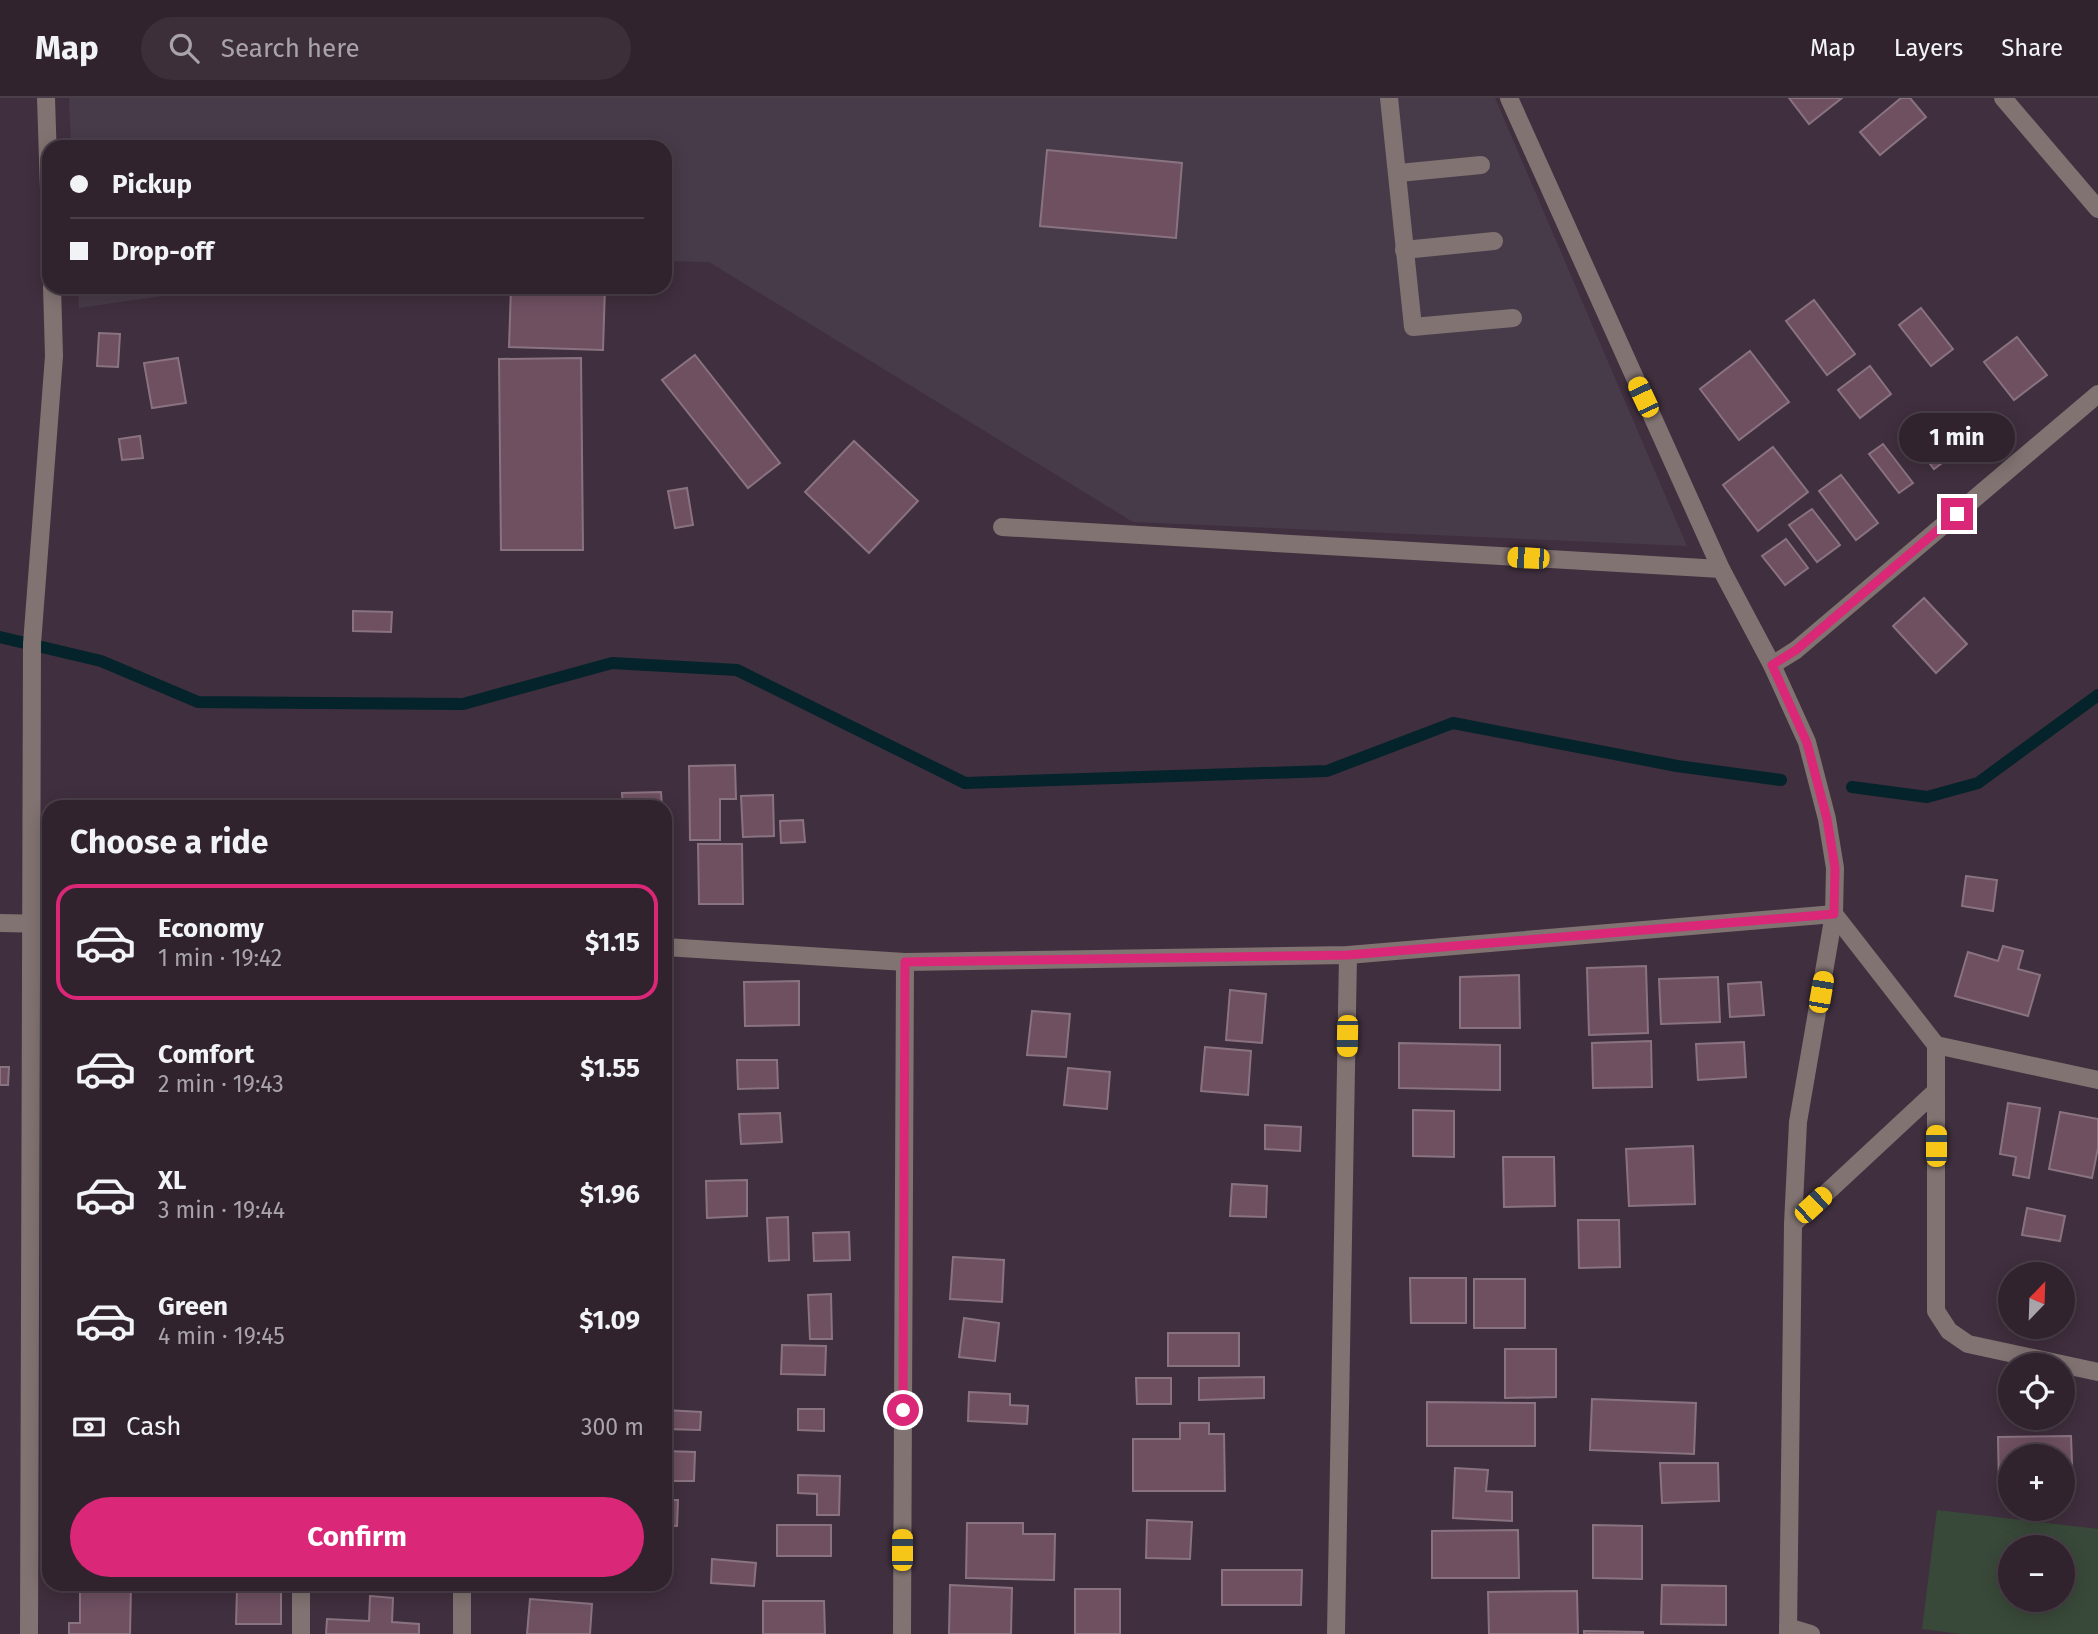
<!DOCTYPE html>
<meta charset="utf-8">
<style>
body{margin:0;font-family:"Fira Sans",sans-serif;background:#3c2f3a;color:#f1f3f6;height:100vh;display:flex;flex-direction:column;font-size:26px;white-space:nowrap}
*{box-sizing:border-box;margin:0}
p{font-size:23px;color:#a8a4aa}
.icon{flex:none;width:38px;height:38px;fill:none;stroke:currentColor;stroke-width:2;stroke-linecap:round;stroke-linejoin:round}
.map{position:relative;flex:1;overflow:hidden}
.sheet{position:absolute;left:42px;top:702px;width:630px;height:791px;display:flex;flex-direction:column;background:#30232e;border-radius:21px;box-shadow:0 4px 18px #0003,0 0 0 2px #4b404a}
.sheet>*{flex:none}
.hud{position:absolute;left:42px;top:42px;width:630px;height:154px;border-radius:21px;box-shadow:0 4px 18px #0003,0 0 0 2px #4b404a;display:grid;align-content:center;height:154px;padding:0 28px;background:#30232e}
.needle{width:46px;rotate:23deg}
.tools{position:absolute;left:1998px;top:1164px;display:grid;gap:14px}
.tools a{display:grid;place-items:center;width:77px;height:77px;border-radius:50%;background:#30232e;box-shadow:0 4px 18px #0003,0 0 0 2px #4b404a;font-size:35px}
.end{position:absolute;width:32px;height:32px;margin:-16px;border:9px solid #db2777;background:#fff;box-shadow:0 0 0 4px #fff}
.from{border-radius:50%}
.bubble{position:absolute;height:49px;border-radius:24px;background:#30232e;box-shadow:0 4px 18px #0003,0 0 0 2px #4b404a;font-size:23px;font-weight:700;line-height:49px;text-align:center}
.car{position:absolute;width:21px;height:42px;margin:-21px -10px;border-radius:9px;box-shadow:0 0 5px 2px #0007;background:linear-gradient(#f5c518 24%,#345 0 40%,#f5c518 0 76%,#345 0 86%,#f5c518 0)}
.hud b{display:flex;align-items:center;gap:24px;height:66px;font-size:26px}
.hud b+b{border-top:2px solid #4b404a}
.hud i{width:18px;height:18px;background:#f1f3f6}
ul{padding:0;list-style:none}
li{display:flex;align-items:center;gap:21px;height:116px;margin:0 14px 10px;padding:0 14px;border:4px solid transparent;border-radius:21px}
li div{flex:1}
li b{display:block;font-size:26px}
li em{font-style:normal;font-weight:700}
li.on{border-color:#db2777}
li>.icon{width:63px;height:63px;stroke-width:1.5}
h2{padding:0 28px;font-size:32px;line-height:84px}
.pay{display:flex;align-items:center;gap:18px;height:77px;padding:0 28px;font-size:26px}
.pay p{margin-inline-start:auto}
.action{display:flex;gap:14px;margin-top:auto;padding:14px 28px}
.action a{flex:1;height:80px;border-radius:42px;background:#db2777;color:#fff;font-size:28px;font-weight:700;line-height:80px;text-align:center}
header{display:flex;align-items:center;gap:42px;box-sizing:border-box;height:98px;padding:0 35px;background:#30232e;border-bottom:2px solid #4b404a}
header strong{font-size:33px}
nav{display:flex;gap:38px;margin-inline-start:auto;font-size:24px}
.search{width:490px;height:63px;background:#3c2f3a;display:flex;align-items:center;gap:18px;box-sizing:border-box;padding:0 24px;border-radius:38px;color:#a8a4aa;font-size:26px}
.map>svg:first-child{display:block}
.industrial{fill:#483b49}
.green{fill:#394939;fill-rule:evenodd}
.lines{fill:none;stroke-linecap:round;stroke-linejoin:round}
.stream{stroke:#04232a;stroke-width:12}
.building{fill:#6e5061;stroke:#8a7380;stroke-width:2}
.minor{stroke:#807371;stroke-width:18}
.route{stroke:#db2777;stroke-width:9}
</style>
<header>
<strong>Map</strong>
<div class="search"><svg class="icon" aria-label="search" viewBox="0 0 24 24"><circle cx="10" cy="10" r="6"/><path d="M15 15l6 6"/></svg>Search here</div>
<nav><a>Map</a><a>Layers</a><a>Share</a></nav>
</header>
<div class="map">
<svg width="2098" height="1536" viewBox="0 0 2098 1536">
<rect width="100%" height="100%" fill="#402f3e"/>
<!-- industrial -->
<g class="industrial">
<path d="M69,0H1495L1687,448L1133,424L709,164L665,163V49H71Z"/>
<path d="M78,189H226L79,210Z"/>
</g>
<!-- green -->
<path class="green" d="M1937,1412L2098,1431V1536H1960L1922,1531ZM2011,1449H2063V1502H2011Z"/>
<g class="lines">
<!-- stream -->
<g class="stream">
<path d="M0,539L101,563L198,604L463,606L612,565L737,572L965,685L1327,673L1453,625L1677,668L1781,682"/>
<path d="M1852,689L1927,699L1978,685L2098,597"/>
</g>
</g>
<!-- building -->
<g class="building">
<path d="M1789,0H1842L1809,26Z"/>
<path d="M1901,0H1910L1926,19L1880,57L1860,34Z"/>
<path d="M1047,52L1182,65L1176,140L1040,128Z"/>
<path d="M511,189H605L603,252L509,249Z"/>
<path d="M1814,202L1855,256L1827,277L1786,223Z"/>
<path d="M1921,210L1953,251L1931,268L1899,227Z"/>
<path d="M99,235L120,236L118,269L97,268Z"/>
<path d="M2017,239L2047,277L2014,302L1984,264Z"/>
<path d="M1750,253L1789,304L1739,342L1700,291Z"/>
<path d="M695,257L780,365L748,390L662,282Z"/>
<path d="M178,260L186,305L152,310L144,265Z"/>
<path d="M581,260L583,452H501L499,261Z"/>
<path d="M1870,268L1891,296L1860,320L1838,292Z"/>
<path d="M1924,324L1950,359L1934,371L1907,336Z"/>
<path d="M140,338L143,360L122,362L119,341Z"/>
<path d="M854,343L918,403L869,455L805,394Z"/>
<path d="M1883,346L1913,385L1899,395L1869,356Z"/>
<path d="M1773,349L1808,394L1758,433L1723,387Z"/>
<path d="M1841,377L1878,425L1856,442L1819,393Z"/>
<path d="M687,390L693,427L675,430L668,393Z"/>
<path d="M1812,411L1840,447L1817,464L1789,427Z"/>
<path d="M1786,441L1808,470L1785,487L1762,458Z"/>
<path d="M1924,500L1967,546L1936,575L1893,528Z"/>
<path d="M353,513L392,514L391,534L353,533Z"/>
<path d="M735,667L736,701H720V742H690L689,668Z"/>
<path d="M661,694L662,709H623L622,695Z"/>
<path d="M773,697L774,738L743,739L741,698Z"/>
<path d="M470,706V709H441V707Z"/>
<rect x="470" y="706" width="27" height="3"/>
<path d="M803,722L805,744L781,745L780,723Z"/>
<path d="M698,746H742L743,806H699Z"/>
<path d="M1966,778L1997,782L1993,813L1962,808Z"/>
<path d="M2003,848L2023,853L2018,871L2040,877L2028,918L1955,898L1968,854L1998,863Z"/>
<path d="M1646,868L1648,935L1589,937L1587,870Z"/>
<path d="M1519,877L1520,930H1460V879Z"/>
<path d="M1718,879L1720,924L1661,926L1659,881Z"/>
<path d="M799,883V927L745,928L744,884Z"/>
<path d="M1761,884L1764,917L1730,919L1728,886Z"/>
<path d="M1230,892L1266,896L1262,945L1226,942Z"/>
<path d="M1032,913L1070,916L1066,959L1027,957Z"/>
<path d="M1651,943L1652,989L1593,990L1592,945Z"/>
<path d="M1744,944L1746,979L1698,982L1696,946Z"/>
<path d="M1399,945L1500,947V992L1399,990Z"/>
<path d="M1205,949L1251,953L1248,997L1201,993Z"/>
<path d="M737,962H777L778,990L738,991Z"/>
<path d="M0,969H9L8,987H0Z"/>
<path d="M1068,970L1110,974L1107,1011L1064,1007Z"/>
<path d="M2008,1005L2040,1010L2029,1080L2013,1077L2016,1059L2000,1056Z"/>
<path d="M1413,1012L1454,1013V1059L1413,1058Z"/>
<path d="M2060,1014L2098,1021V1050L2092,1080L2049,1071Z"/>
<path d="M780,1015L782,1044L741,1046L739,1016Z"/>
<path d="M1265,1027L1301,1029L1300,1053L1265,1051Z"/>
<path d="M1693,1048L1695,1106L1629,1108L1626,1051Z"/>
<path d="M1503,1059H1554L1555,1108L1504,1109Z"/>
<rect x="665" y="1079" width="4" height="35"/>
<path d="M747,1082V1118L707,1120L706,1083Z"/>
<path d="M1232,1086L1267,1088L1266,1119L1230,1118Z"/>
<path d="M2027,1110L2065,1118L2060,1143L2022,1137Z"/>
<path d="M788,1119L789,1162L769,1163L767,1120Z"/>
<path d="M1578,1122H1619L1620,1169L1579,1170Z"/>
<path d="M849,1134L850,1162L814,1163L813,1135Z"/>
<path d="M953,1159L1004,1162L1002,1204L950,1201Z"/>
<path d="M1410,1180H1466V1225H1411Z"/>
<rect x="1474" y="1181" width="51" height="49"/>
<path d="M831,1196L832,1241H810L808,1197Z"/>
<path d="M964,1220L999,1225L995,1263L959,1259Z"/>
<rect x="1168" y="1235" width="71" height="33"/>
<path d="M782,1247L826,1248L825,1277L781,1276Z"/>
<path d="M1505,1251H1556V1299L1505,1300Z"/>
<path d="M1264,1279V1300L1199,1302V1280Z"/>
<path d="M1136,1280H1171V1306H1137Z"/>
<path d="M969,1294L1010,1296V1307L1028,1308L1027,1326L968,1323Z"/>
<path d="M1592,1301L1696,1305L1694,1356L1590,1352Z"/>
<path d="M1427,1304L1535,1305V1348H1427Z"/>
<path d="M798,1311H824V1333L798,1332Z"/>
<path d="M665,1312L701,1314L700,1332L665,1331Z"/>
<path d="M1180,1325H1209V1336H1224L1225,1393H1133V1341H1180Z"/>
<path d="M2071,1338L2073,1391H2063V1358H2011V1392H1999L1998,1339Z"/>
<path d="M665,1353L695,1354L694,1383H665V1390Z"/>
<path d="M1660,1365H1718L1719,1403L1662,1405Z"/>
<path d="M1455,1370L1488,1372L1486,1393L1512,1394V1423L1453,1420Z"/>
<path d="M798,1377L840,1378L839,1417H817V1396L798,1395Z"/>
<path d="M665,1402H678L677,1428L665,1427Z"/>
<path d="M1147,1422L1192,1424L1190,1461L1146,1460Z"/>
<path d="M967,1425H1023V1436H1055L1054,1482L966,1480Z"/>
<rect x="777" y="1427" width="54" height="31"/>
<path d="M1593,1427L1642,1428V1481L1593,1480Z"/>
<path d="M1518,1432L1519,1480H1432V1433Z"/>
<path d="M712,1461L756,1465L754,1488L711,1485Z"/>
<path d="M1222,1472H1302L1301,1507H1222Z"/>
<path d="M80,1486H131L130,1536H69V1525H80Z"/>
<path d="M950,1487L1012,1490L1011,1536H949Z"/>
<path d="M1662,1487L1726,1488V1527L1661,1526Z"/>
<rect x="1075" y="1491" width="45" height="45"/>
<path d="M237,1492L281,1493V1526H236Z"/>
<path d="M1577,1493L1578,1536H1489L1488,1494Z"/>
<path d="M370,1498L393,1500L392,1524L419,1526V1536H326L327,1521L369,1523Z"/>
<path d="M530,1501L592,1506L590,1536H527Z"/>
<path d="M763,1503H824L825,1536H763Z"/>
<path d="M1584,1533L1643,1534V1536H1584Z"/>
</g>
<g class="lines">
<!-- minor -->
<g class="minor">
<path d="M46,0L49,92"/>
<path d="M1389,0L1413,229L1513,220"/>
<path d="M1509,0L1721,471L1772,567L1807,644L1827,721L1835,770L1834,816L1798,1024L1793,1126L1788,1536"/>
<path d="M2003,0L2098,111"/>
<path d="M1399,75L1481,67"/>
<path d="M1404,152L1494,143"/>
<path d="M1002,429L1721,471"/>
<path d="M1772,567L1796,552L2098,296"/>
<path d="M1834,816L1936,947V1213L1949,1233L1968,1246L2098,1274"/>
<path d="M0,825L49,826"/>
<path d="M665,849L905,864L1348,857L1834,816"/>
<path d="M1936,947L2098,982"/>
<path d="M1793,1126L1936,993"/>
<path d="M301,1486V1536"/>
<path d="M1788,1529L1811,1536"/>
<path d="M29,1536L32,546L54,258L52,189"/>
<path d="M462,1536V1486"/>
<path d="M902,1536L905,864"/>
<path d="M1336,1536L1348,857"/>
</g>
</g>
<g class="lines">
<!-- route -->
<path class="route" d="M903,1312L905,864L1348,857L1834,816L1835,770L1827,721L1807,645L1772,567L1796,552L1957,416"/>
</g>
</svg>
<div class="tools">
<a><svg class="needle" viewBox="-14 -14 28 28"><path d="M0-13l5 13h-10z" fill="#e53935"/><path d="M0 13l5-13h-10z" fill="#a8a4aa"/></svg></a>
<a><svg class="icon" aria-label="locate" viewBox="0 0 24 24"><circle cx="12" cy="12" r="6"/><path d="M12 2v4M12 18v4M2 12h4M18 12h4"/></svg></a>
<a>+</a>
<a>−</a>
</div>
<i class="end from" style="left:903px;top:1312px"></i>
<i class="end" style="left:1957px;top:416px"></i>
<div class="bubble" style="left:1899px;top:315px;width:116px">1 min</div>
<i class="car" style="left:1643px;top:299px;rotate:335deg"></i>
<i class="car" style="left:1528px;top:460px;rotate:273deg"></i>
<i class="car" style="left:1821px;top:894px;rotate:10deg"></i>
<i class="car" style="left:1347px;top:938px;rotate:181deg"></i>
<i class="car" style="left:1936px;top:1048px;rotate:0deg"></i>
<i class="car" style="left:1813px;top:1107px;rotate:47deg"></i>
<i class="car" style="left:902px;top:1452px;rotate:0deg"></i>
<div class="hud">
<b><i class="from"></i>Pickup</b>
<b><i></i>Drop-off</b>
</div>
<section class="sheet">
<h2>Choose a ride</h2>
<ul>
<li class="on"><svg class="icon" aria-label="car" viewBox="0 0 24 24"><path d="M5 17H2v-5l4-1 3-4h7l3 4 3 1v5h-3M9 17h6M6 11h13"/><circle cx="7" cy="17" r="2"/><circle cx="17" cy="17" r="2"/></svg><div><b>Economy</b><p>1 min · 19:42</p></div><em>$1.15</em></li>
<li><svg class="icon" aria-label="car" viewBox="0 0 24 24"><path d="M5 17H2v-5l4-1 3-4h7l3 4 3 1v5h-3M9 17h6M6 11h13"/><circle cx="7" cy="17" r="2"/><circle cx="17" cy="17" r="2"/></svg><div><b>Comfort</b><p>2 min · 19:43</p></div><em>$1.55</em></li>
<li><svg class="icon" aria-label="car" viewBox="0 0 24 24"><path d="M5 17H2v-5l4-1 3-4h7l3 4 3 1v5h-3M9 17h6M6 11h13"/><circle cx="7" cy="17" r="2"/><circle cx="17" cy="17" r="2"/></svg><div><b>XL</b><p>3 min · 19:44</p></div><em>$1.96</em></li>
<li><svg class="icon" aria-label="car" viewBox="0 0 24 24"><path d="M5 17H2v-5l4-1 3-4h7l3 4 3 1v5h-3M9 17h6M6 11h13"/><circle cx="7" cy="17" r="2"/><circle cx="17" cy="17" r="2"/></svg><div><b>Green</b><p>4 min · 19:45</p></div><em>$1.09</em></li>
</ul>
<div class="pay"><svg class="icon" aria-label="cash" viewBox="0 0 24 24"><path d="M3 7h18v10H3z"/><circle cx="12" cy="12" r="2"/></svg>Cash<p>300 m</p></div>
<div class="action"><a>Confirm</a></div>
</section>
</div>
